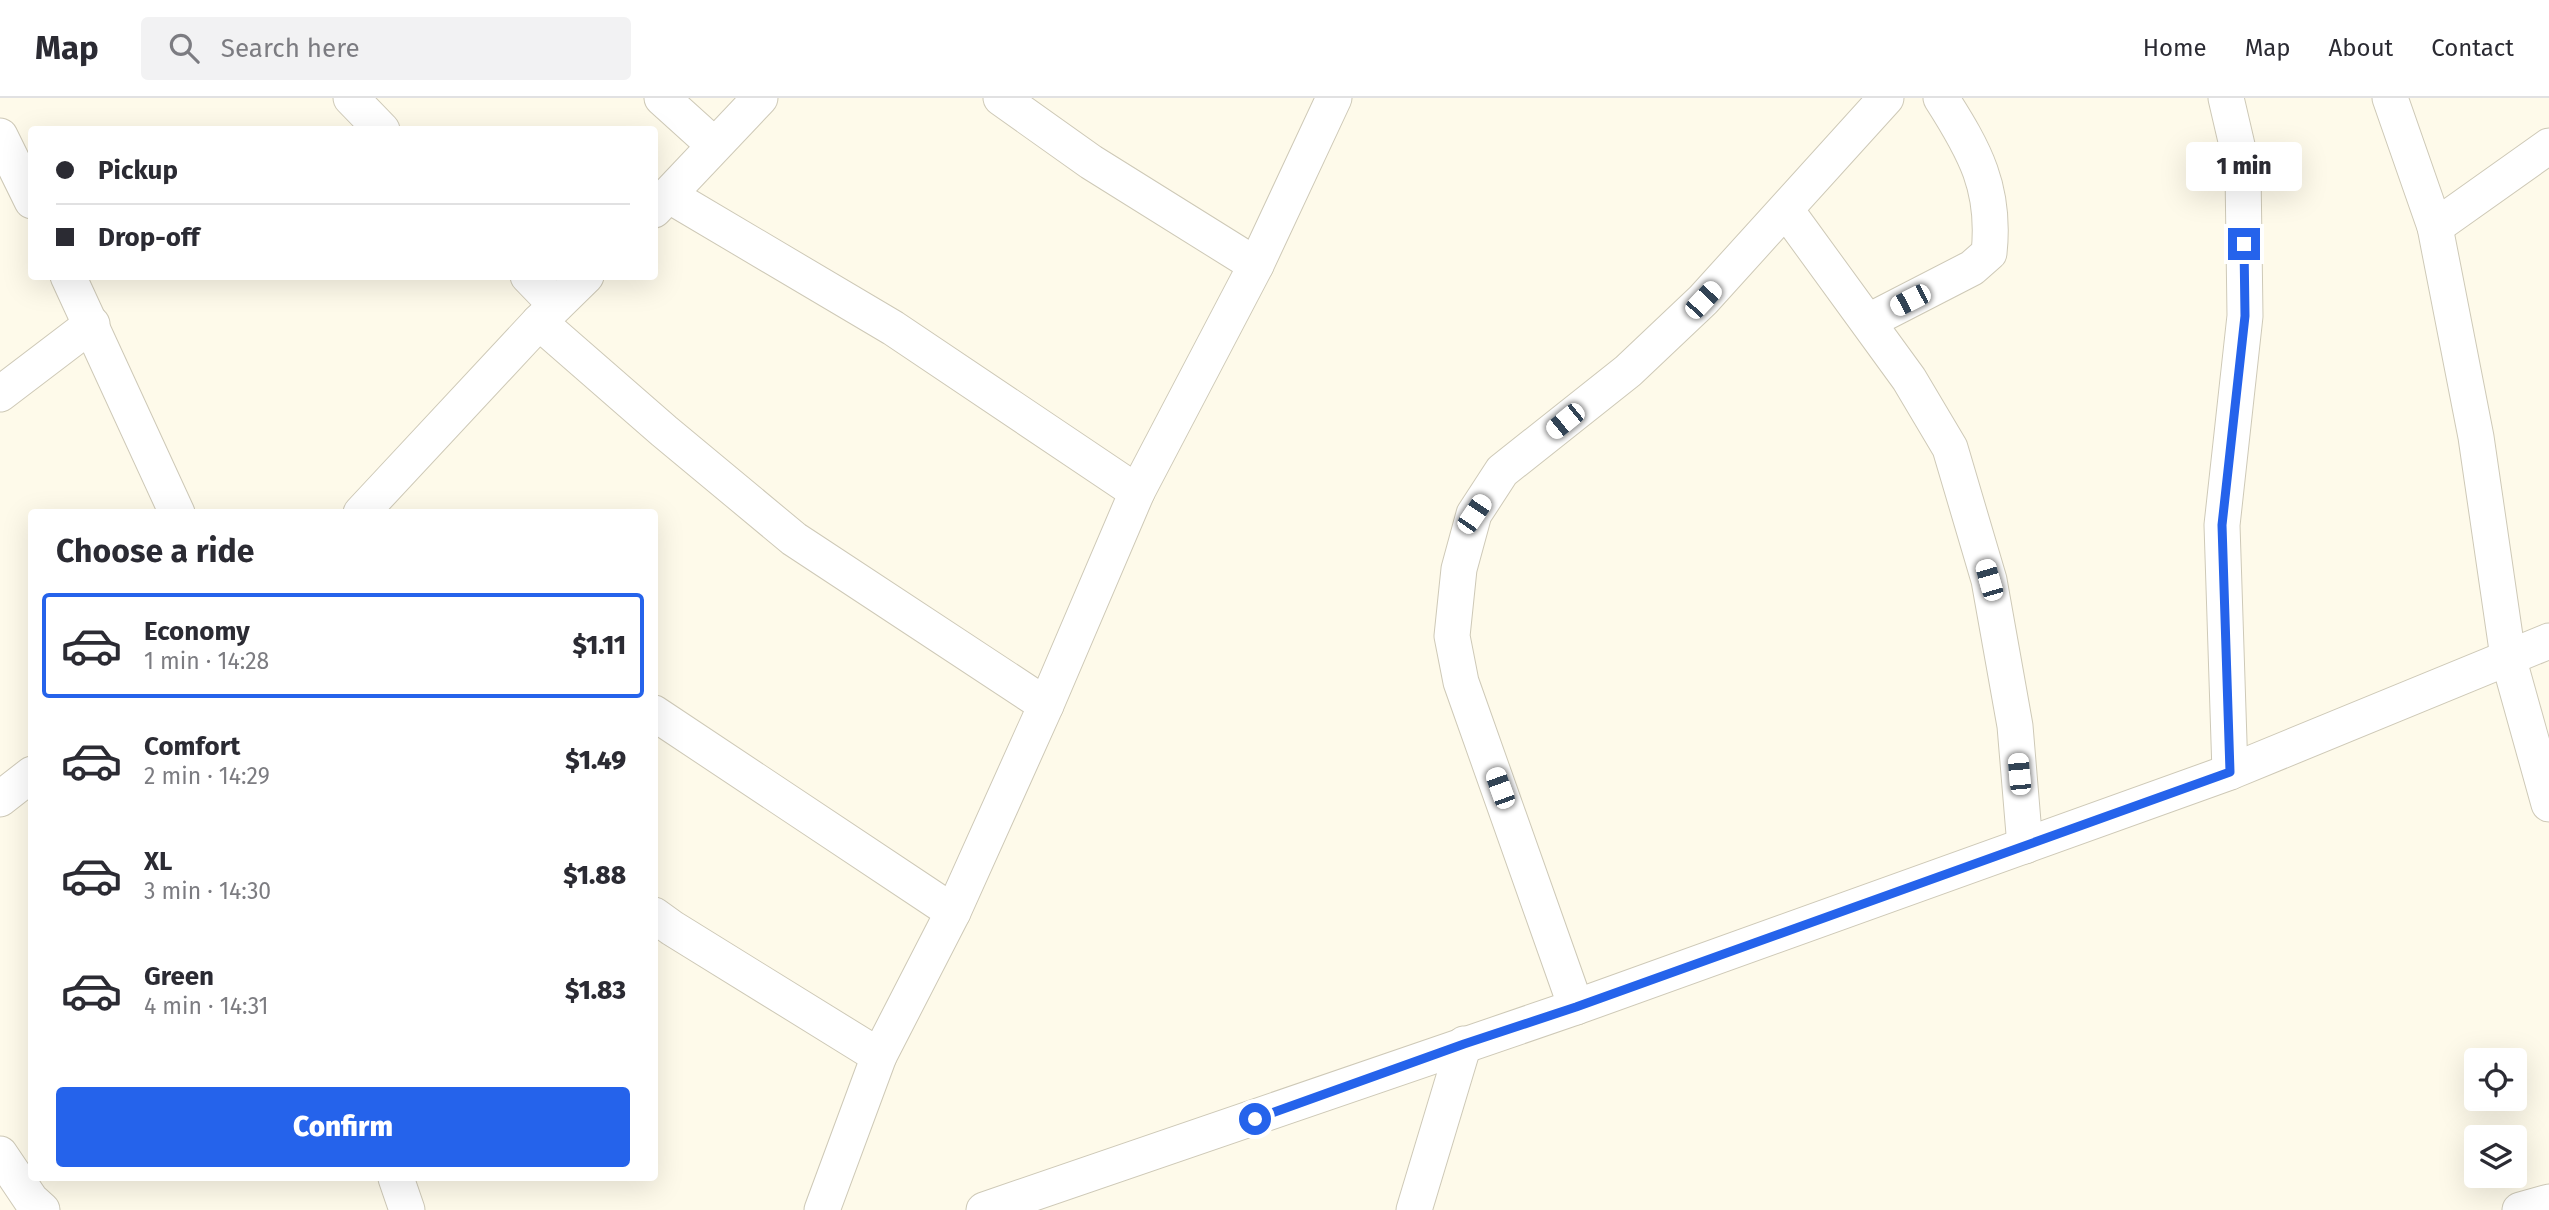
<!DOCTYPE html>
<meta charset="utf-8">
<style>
body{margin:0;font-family:"Fira Sans",sans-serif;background:#f2f2f3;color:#2b2b33;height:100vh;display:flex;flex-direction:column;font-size:26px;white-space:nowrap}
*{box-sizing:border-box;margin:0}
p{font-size:23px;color:#7c7c81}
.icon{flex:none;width:38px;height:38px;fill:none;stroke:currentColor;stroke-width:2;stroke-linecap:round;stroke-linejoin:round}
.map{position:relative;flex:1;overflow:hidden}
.drawer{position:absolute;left:28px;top:411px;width:630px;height:672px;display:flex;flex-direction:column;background:#fff;border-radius:7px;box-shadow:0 7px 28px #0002}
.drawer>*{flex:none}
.hud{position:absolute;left:28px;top:28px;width:630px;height:154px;border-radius:7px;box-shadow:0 7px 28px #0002;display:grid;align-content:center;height:154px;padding:0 28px;background:#fff}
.fabs{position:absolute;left:2464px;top:950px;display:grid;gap:14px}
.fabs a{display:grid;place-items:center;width:63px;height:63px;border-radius:7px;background:#fff;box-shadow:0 7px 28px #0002;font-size:35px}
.end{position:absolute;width:32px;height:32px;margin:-16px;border:9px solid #2563eb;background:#fff;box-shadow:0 0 0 4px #fff}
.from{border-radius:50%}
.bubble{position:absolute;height:49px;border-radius:7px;background:#fff;box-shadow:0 7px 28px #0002;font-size:23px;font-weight:800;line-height:49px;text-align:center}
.car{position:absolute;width:21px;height:42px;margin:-21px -10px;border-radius:9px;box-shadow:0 0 5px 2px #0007;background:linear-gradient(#fff 24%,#345 0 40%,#fff 0 76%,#345 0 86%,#fff 0)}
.hud b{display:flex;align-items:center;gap:24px;height:66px;font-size:26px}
.hud b+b{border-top:2px solid #e1e1e2}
.hud i{width:18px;height:18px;background:#2b2b33}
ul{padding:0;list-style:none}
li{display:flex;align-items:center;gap:21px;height:105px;margin:0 14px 10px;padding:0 14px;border:4px solid transparent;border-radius:7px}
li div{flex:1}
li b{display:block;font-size:26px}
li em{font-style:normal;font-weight:800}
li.current{border-color:#2563eb}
li>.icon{width:63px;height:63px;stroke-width:1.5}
h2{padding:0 28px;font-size:32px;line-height:84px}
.cta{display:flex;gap:14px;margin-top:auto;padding:14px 28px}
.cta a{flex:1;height:80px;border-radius:7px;background:#2563eb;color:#fff;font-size:28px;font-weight:800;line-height:80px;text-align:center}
header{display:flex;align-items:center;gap:42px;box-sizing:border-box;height:98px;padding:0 35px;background:#fff;border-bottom:2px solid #e1e1e2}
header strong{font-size:33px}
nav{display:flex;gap:38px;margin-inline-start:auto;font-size:24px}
.search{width:490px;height:63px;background:#f2f2f3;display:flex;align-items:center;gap:18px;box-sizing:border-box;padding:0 24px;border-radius:7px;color:#7c7c81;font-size:26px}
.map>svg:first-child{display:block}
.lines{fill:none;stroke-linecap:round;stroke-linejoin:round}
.street-casing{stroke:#cec9b7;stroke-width:37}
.street{stroke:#fff;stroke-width:35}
.route{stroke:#2563eb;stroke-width:9}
</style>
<header>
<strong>Map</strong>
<div class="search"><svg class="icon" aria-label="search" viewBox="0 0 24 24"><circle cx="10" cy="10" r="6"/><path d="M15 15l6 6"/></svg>Search here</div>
<nav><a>Home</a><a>Map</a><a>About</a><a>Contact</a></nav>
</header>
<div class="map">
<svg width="2549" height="1112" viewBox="0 0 2549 1112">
<rect width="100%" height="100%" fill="#fefaea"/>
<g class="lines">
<!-- street casing -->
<g class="street-casing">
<g id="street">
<path d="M351,0L382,32"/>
<path d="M662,0L714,47"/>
<path d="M1001,0L1091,64L1256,167"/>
<path d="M2226,0L2243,73L2245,218L2222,427L2230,674"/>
<path d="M2390,0L2435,129L2476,339L2508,559L2549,706"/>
<path d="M0,38L32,103"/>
<path d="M670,98L893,230L1137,394"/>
<path d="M654,112L760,0"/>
<path d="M1786,112L1909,281L1950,350L1989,482L2015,628L2025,748"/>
<path d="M2435,129L2549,48"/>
<path d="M68,178L177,415"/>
<path d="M528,178L556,207"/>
<path d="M1869,223L1972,170L1989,155C1996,91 1975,53 1941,0"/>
<path d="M539,224L664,333L794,441L1046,607"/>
<path d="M0,296L92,226"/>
<path d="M361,415L539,224L586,178"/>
<path d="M654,615L953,814"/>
<path d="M0,701L32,676"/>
<path d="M654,817L672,830L879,958"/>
<path d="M1576,909L1461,584L1452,538L1459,471L1474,416L1502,373L1628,273L1703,202L1886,0"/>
<path d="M0,1056L31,1102L42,1112"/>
<path d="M396,1080L407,1112"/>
<path d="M822,1112L879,958L953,814L1046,607L1137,394L1256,167L1334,0"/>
<path d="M984,1112L1576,909L2230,674L2549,543"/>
<path d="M1414,1112L1464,946"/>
<path d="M2520,1112L2549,1104"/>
</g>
</g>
<!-- street -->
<use href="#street" class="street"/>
</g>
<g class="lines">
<!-- route -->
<path class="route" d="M1255,1021L1464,946L1576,909L2230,674L2222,427L2245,218L2244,146"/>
</g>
</svg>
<div class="fabs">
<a><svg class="icon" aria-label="locate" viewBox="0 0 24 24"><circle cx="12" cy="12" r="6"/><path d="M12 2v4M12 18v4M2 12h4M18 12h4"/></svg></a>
<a><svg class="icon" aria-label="layers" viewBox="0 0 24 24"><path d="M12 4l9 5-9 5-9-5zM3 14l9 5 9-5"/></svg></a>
</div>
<i class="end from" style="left:1255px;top:1021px"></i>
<i class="end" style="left:2244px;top:146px"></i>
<div class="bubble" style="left:2186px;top:44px;width:116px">1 min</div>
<i class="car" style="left:1703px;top:202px;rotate:43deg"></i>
<i class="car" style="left:1910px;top:202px;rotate:243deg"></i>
<i class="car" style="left:1565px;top:323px;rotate:231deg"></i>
<i class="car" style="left:1474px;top:416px;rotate:34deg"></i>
<i class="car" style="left:1989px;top:482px;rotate:344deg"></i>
<i class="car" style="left:2019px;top:676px;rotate:355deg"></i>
<i class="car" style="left:1500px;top:690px;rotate:340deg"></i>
<div class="hud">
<b><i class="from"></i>Pickup</b>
<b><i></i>Drop-off</b>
</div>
<section class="drawer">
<h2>Choose a ride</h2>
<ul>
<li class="current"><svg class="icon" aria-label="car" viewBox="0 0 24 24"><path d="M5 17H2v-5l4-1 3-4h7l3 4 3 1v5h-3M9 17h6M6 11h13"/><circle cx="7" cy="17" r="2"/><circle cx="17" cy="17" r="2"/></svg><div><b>Economy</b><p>1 min · 14:28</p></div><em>$1.11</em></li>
<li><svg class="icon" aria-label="car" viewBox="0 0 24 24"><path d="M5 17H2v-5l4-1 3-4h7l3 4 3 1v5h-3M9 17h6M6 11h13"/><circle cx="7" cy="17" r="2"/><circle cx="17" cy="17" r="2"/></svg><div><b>Comfort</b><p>2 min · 14:29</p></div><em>$1.49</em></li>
<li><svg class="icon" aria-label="car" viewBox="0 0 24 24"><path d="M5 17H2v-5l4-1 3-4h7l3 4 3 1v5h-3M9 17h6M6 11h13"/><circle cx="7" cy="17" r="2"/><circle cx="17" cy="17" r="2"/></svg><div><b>XL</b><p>3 min · 14:30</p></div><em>$1.88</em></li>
<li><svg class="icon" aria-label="car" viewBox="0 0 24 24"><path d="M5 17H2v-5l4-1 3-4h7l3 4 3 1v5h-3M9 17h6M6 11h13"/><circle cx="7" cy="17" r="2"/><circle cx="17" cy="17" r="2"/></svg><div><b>Green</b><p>4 min · 14:31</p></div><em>$1.83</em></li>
</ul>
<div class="cta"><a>Confirm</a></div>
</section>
</div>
